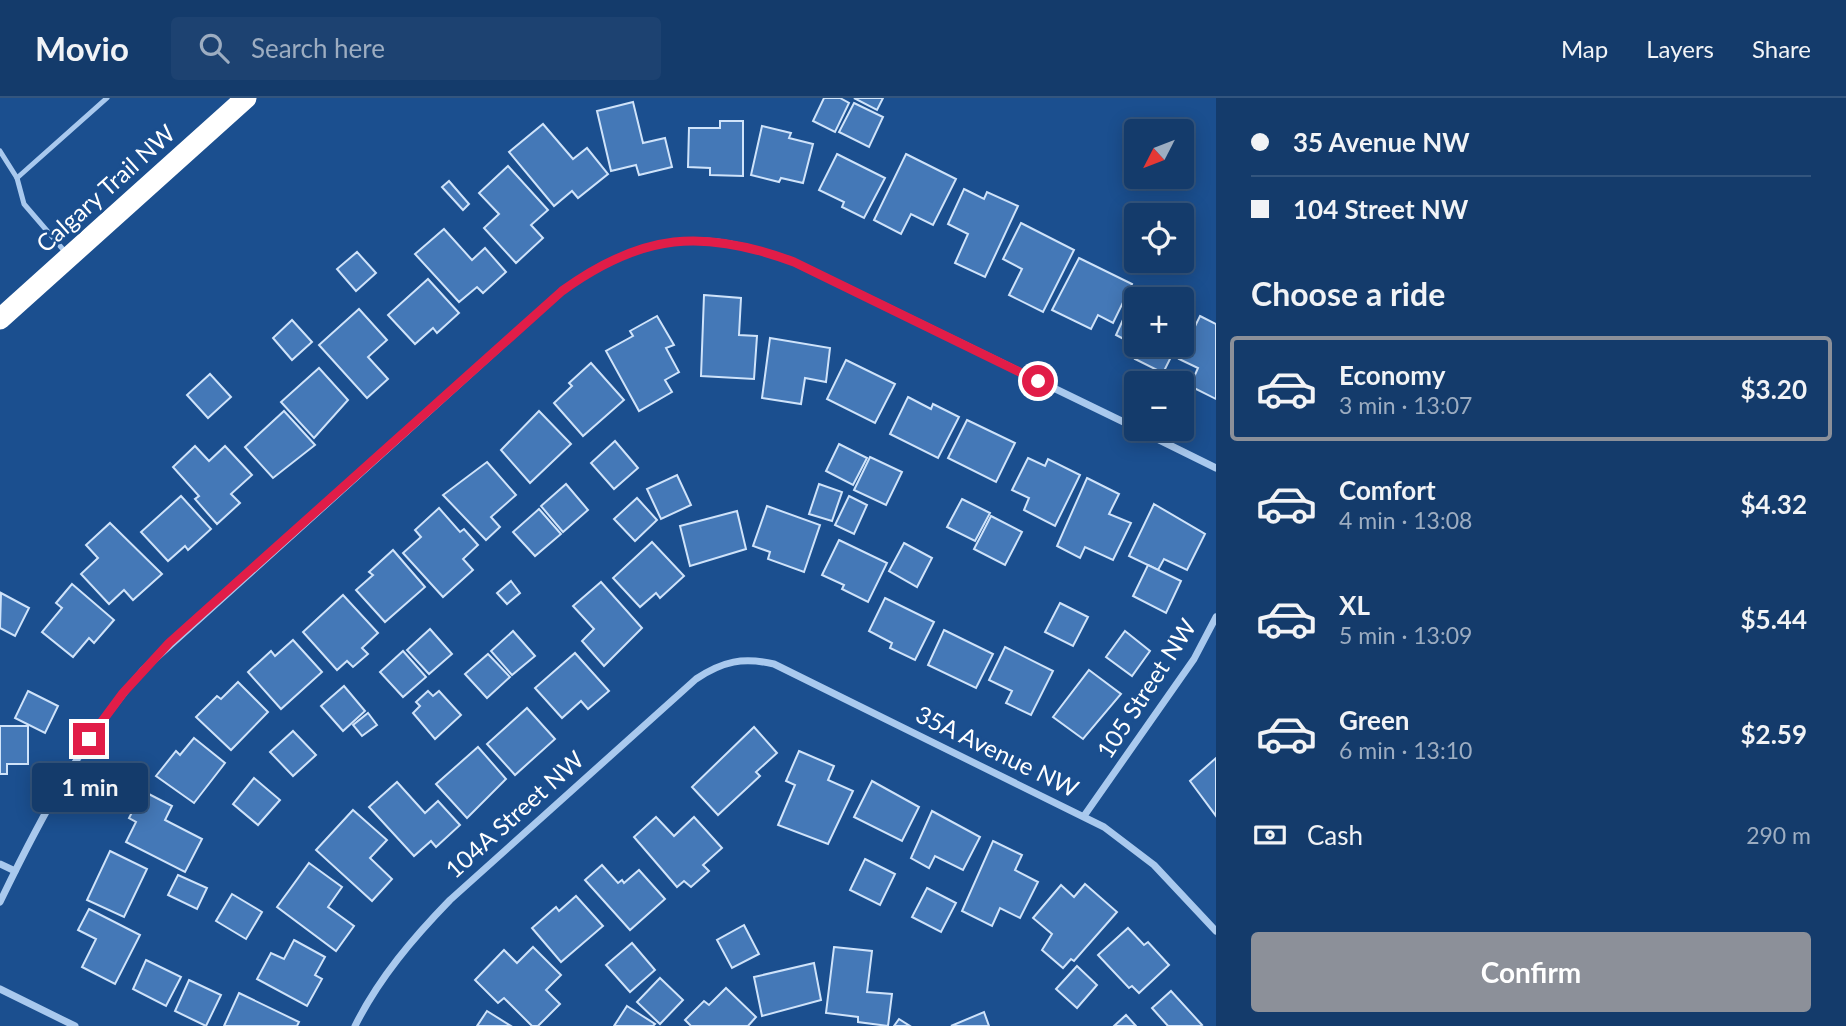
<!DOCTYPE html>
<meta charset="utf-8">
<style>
body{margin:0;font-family:Lato,sans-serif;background:#1d4271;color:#f1f3f6;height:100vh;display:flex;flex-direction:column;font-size:26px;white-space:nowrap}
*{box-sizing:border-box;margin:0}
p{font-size:23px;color:#9dadc1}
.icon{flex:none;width:38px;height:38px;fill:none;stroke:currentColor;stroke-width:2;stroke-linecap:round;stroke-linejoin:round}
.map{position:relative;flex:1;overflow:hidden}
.drawer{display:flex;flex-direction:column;background:#143b6b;width:630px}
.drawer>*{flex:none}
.hud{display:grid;align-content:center;height:154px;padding:0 35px;background:#143b6b}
.needle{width:46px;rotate:228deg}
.controls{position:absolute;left:1124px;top:21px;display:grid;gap:14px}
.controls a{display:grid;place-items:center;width:70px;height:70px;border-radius:7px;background:#143b6b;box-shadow:0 4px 18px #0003,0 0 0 2px #33557e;font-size:35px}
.end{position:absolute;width:32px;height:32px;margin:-16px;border:9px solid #e11d48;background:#fff;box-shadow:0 0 0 4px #fff}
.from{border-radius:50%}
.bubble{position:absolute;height:49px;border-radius:7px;background:#143b6b;box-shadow:0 4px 18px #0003,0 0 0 2px #33557e;font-size:23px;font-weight:700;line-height:49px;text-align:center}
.hud b{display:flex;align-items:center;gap:24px;height:66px;font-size:26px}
.hud b+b{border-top:2px solid #33557e}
.hud i{width:18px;height:18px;background:#f1f3f6}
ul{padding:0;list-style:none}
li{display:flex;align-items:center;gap:21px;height:105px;margin:0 14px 10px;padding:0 21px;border:4px solid transparent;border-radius:7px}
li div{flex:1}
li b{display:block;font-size:26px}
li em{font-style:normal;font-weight:700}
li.active{border-color:#8c9099}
li>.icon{width:63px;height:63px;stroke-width:1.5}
h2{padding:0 35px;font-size:32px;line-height:84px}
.pay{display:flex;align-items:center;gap:18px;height:77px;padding:0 35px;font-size:26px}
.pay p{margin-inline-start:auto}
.primary-button{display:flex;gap:14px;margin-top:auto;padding:14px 35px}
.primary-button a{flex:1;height:80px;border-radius:7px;background:#8c9099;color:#fff;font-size:28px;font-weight:700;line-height:80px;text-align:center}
header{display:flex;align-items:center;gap:42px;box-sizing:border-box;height:98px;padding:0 35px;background:#143b6b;border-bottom:2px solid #33557e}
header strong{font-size:33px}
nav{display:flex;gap:38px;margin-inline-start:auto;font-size:24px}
.search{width:490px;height:63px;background:#1d4271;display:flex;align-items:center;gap:18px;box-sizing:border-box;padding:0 24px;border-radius:7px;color:#9dadc1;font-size:26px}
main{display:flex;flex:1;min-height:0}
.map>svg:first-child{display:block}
.building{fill:#4478b7;stroke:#cfe3fa;stroke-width:2}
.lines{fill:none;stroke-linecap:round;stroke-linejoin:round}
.lane{stroke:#a9c9ee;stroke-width:5}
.street{stroke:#a9c9ee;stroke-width:7}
.highway{stroke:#fff;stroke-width:21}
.route{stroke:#e11d48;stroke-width:9}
.labels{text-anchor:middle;stroke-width:6;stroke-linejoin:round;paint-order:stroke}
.street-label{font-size:24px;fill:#fff;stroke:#1b4f8f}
</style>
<header>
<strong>Movio</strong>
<div class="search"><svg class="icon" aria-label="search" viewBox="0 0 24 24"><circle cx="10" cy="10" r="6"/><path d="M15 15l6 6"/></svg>Search here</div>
<nav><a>Map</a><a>Layers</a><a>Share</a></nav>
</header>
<main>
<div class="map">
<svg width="1216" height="928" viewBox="0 0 1216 928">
<rect width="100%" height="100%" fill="#1b4f8f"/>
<!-- building -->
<g class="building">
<path d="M824,0H840L849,5L835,34L813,23Z"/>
<path d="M854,0H883L877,12Z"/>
<path d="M633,4L643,45L665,40L672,69L639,77L636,67L611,73L597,13Z"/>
<path d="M854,5L883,19L869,49L839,34Z"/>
<path d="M720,23H743V78L710,77V70L688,69L689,30H720Z"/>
<path d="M543,26L573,61L587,50L608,76L578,100L572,93L554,108L509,54Z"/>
<path d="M762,28L791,35L789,40L813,46L803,85L781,80L779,84L751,77Z"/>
<path d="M837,56L885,80L864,120L842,109L844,104L819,92Z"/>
<path d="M906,56L956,81L933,127L911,116L901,136L874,122Z"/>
<path d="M508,68L548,112L531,127L543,140L516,165L484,130L499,116L479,95Z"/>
<path d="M449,83L469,106L463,112L442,89Z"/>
<path d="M964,91L984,101L987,94L1018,108L985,179L955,165L968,136L948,126Z"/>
<path d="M1021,125L1074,152L1043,214L1009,197L1022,171L1003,161Z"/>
<path d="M444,131L472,162L485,150L506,174L483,195L477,189L459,204L415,156Z"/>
<path d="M357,154L376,175L356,193L337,171Z"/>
<path d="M1079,160L1132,186L1113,225L1098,217L1091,231L1052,212Z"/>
<path d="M428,181L459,215L437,235L433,230L415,246L388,217Z"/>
<path d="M1136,193L1152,201H1136V247H1177L1163,275L1135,261L1141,250L1116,237Z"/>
<path d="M704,197L741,200L739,237L757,238L754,281L701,278Z"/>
<path d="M359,211L387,242L368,259L388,281L367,300L319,247Z"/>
<path d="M1181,217L1190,221L1181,239Z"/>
<path d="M657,218L674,247L666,250L679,274L665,282L672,294L639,313L606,253L633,238L630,233Z"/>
<path d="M1200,218L1216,226V301L1190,288L1198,270L1179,261Z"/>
<path d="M292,222L312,244L292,262L273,240Z"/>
<path d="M770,240L830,250L826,284L805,280L801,306L762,300Z"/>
<path d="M846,262L895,286L875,325L827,301Z"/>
<path d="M591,265L624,302L583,338L554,305L572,288L569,285Z"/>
<path d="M319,270L348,302L314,340L281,304Z"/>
<path d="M210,276L231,299L208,320L187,297Z"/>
<path d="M908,299L931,311L933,306L959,319L938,360L890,336Z"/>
<path d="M284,313L315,347L273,380L245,349Z"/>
<path d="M539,313L571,346L530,385L501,352Z"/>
<path d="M967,322L1015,345L996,384L948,360Z"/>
<path d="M615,343L638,370L614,391L591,365Z"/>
<path d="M839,346L867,360L853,387L826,373Z"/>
<path d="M195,348L209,363L225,348L252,377L231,396L240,405L217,426L195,401L199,398L173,369Z"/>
<path d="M870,359L902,374L886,407L854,392Z"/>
<path d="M1028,360L1045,368L1048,361L1080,377L1055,428L1024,412L1029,400L1012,392Z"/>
<path d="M487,364L516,397L491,419L500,429L486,442L443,397Z"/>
<path d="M677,377L691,407L661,421L647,391Z"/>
<path d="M1087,380L1119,396L1109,416L1131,425L1113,462L1085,449L1080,460L1057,448Z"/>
<path d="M566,386L588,412L563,434L541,408Z"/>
<path d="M819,386L842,394L832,423L809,416Z"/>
<path d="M181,398L211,431L188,452L185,448L168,463L141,434Z"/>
<path d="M849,398L867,407L854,436L835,427Z"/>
<path d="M637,400L657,422L635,443L614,421Z"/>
<path d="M962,401L990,415L975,443L947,429Z"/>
<path d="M1154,406L1205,436L1187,472L1164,461L1158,472L1129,458Z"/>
<path d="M767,408L820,427L804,474L768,461L770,454L753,448Z"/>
<path d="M439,410L460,434L464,431L478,447L463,461L473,472L443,499L403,455L421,439L415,432Z"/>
<path d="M539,411L561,436L535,458L513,434Z"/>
<path d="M737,413L746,451L690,468L680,428Z"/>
<path d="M991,418L1022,434L1005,467L974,451Z"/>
<path d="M110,425L162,476L133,502L124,492L109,506L81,476L98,460L86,447Z"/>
<path d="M839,442L887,465L868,504L842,491L844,487L822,477Z"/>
<path d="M652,444L684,478L660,500L656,495L640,509L613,480Z"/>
<path d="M904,445L932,460L917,489L889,473Z"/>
<path d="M393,452L425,489L385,524L356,492L373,477L369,474Z"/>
<path d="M1148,467L1181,483L1166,515L1133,498Z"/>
<path d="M511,483L520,495L507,506L497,495Z"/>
<path d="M601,484L642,530L604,568L582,543L594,531L573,508Z"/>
<path d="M72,486L114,522L94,545L89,540L73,559L42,534L62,510L56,505Z"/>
<path d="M1,495L29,510L15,538L0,530Z"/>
<path d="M343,497L378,535L362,550L368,556L353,569L347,563L337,572L303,534Z"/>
<path d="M885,500L934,524L915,562L890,550L892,545L869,533Z"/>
<path d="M1060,505L1088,519L1073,548L1045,534Z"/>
<path d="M430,531L452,556L429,576L407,552Z"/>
<path d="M944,532L993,556L976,590L928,567Z"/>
<path d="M513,533L535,558L512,577L491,553Z"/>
<path d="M1125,533L1150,553L1132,578L1106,559Z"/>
<path d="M293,542L322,574L281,611L248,574L271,553L275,558Z"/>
<path d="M1005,549L1053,573L1031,617L1006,605L1012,593L989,582Z"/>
<path d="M403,553L426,579L403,599L380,574Z"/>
<path d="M575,555L609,593L588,611L581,603L562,620L535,590Z"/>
<path d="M488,556L510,579L487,600L465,576Z"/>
<path d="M1089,572L1121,596L1083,641L1053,619Z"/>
<path d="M238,584L268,614L231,652L196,619L217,598L221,601Z"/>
<path d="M344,588L365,613L343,633L321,608Z"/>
<path d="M28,593L58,608L45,635L15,620Z"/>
<path d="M428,593L433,598L439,593L461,617L435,641L413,615L420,608L416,604Z"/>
<path d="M527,610L555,641L515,677L487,646Z"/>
<path d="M368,615L377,627L362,638L353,627Z"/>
<path d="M0,628H28V666H7V676H0Z"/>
<path d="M754,629L777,655L756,674L760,678L718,717L692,689Z"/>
<path d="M293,633L316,657L293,678L270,654Z"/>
<path d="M194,640L225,665L194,705L156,678L176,653L180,657Z"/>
<path d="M478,649L506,681L467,720L436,686Z"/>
<path d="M799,653L834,668L828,682L853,693L828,746L778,727L795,687L786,683Z"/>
<path d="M1216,660V718L1190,683Z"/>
<path d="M254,680L280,702L258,727L233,706Z"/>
<path d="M872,683L919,709L902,743L854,719Z"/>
<path d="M397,684L425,715L438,703L460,727L436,749L431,743L414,758L369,709Z"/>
<path d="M143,693L172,708L165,722L202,741L185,774L126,744L136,724L129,720Z"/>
<path d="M353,712L387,742L370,760L392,781L372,803L316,752Z"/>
<path d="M932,713L980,739L963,772L935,758L929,770L911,760Z"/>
<path d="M656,719L674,738L694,719L722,750L703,767L709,773L691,789L684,783L677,789L634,739Z"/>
<path d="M993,743L1022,757L1015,772L1038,784L1020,820L1000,810L992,828L962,813Z"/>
<path d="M110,753L147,771L124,819L87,802Z"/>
<path d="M865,761L895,776L880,807L850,792Z"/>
<path d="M309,765L342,789L328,809L354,828L336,853L277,809Z"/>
<path d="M602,767L618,785L622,782L624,785L639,772L665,801L630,832L585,782Z"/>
<path d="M178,777L207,790L197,811L168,797Z"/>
<path d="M1085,786L1117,814L1074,863L1071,861L1063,870L1042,852L1052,836L1033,820L1061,787L1074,799Z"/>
<path d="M927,790L956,805L941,834L912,819Z"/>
<path d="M232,796L262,814L246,841L216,823Z"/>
<path d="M576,798L603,828L561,864L532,830L556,809L559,813Z"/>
<path d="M89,811L140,837L115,886L82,869L96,841L78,832Z"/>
<path d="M744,827L759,856L732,870L717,842Z"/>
<path d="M1128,830L1144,847L1148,844L1169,867L1139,895L1132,888L1129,890L1098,857Z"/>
<path d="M294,842L325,859L315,877L322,881L307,908L257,881L271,855L284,861Z"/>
<path d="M632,845L655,872L630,894L606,867Z"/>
<path d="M533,849L561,877L546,892L560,906L538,928H532L504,900L498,905L475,882L504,852L517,865Z"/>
<path d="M834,849L872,853L867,894L892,896L888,928L858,924V919L826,915Z"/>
<path d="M146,862L181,879L166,908L133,891Z"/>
<path d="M814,865L821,902L762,918L754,879Z"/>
<path d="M1077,868L1097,887L1077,910L1056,891Z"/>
<path d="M660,880L683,902L660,926L637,904Z"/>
<path d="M189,882L221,897L206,928L175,913Z"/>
<path d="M726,890L756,919L748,928H691L685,922L704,903L709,907Z"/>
<path d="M1171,893L1202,927L1200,928H1168L1152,910Z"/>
<path d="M239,895L299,924L297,928H224Z"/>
<path d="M627,908L655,926L653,928H614Z"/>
<path d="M487,913L511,928H477Z"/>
<path d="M984,914L989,928H951Z"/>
<path d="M1126,917L1136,928H1114Z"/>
<path d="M899,921L910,928H894Z"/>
</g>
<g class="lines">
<!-- lane -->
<g class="lane">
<path d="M0,53L17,80L24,106L67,156"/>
<path d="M17,80L107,0"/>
</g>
<!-- street -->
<g class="street">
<path d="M1137,331L1216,370"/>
<path d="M1084,718L1194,561L1216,519"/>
<path d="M0,766L15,773"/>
<path d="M0,804C40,721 82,642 143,572L562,193C642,135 702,130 794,164L1136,330"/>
<path d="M0,891L75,928"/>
<path d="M355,928C379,880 413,840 450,802L696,581C723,563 743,559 774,566L1104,729L1154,767L1216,833"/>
</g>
<!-- highway -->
<path class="highway" d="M0,221L246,0"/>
</g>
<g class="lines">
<!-- route -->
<path class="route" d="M89,641L123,595L169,545L562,193C642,135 703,130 794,164L1038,283"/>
</g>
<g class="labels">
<!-- street labels -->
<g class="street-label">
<text transform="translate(106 91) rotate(-42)" y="8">Calgary Trail NW</text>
<text transform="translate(1147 591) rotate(-57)" y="8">105 Street NW</text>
<text transform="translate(997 654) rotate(26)" y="8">35A Avenue NW</text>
<text transform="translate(515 717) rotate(-42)" y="8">104A Street NW</text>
</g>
</g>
</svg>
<div class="controls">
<a><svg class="needle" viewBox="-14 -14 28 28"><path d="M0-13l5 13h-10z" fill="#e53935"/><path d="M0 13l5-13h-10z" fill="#9dadc1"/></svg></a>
<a><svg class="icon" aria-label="locate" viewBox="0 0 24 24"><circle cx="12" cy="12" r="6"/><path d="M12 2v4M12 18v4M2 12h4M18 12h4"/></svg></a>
<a>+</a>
<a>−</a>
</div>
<i class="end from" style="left:1038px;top:283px"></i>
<i class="end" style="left:89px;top:641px"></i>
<div class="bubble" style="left:32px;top:665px;width:116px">1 min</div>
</div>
<section class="drawer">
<div class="hud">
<b><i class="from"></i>35 Avenue NW</b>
<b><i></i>104 Street NW</b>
</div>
<h2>Choose a ride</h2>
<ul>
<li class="active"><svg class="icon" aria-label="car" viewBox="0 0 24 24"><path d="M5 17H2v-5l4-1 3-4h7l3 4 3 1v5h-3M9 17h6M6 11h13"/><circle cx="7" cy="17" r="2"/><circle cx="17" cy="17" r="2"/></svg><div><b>Economy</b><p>3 min · 13:07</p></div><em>$3.20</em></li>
<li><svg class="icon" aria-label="car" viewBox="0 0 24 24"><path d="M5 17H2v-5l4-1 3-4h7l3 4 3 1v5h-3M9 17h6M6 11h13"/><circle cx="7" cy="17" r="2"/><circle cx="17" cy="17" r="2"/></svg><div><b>Comfort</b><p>4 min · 13:08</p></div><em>$4.32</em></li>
<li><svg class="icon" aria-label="car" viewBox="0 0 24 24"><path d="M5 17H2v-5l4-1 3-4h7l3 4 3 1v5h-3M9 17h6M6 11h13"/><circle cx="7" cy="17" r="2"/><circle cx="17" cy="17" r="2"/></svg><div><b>XL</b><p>5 min · 13:09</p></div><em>$5.44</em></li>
<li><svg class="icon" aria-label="car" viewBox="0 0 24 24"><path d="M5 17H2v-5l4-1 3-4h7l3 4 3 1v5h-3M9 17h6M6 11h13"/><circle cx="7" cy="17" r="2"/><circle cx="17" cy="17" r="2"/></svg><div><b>Green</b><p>6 min · 13:10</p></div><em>$2.59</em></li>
</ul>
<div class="pay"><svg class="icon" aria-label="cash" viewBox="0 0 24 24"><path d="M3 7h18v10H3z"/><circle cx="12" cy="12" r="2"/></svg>Cash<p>290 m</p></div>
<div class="primary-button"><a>Confirm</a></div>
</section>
</main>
